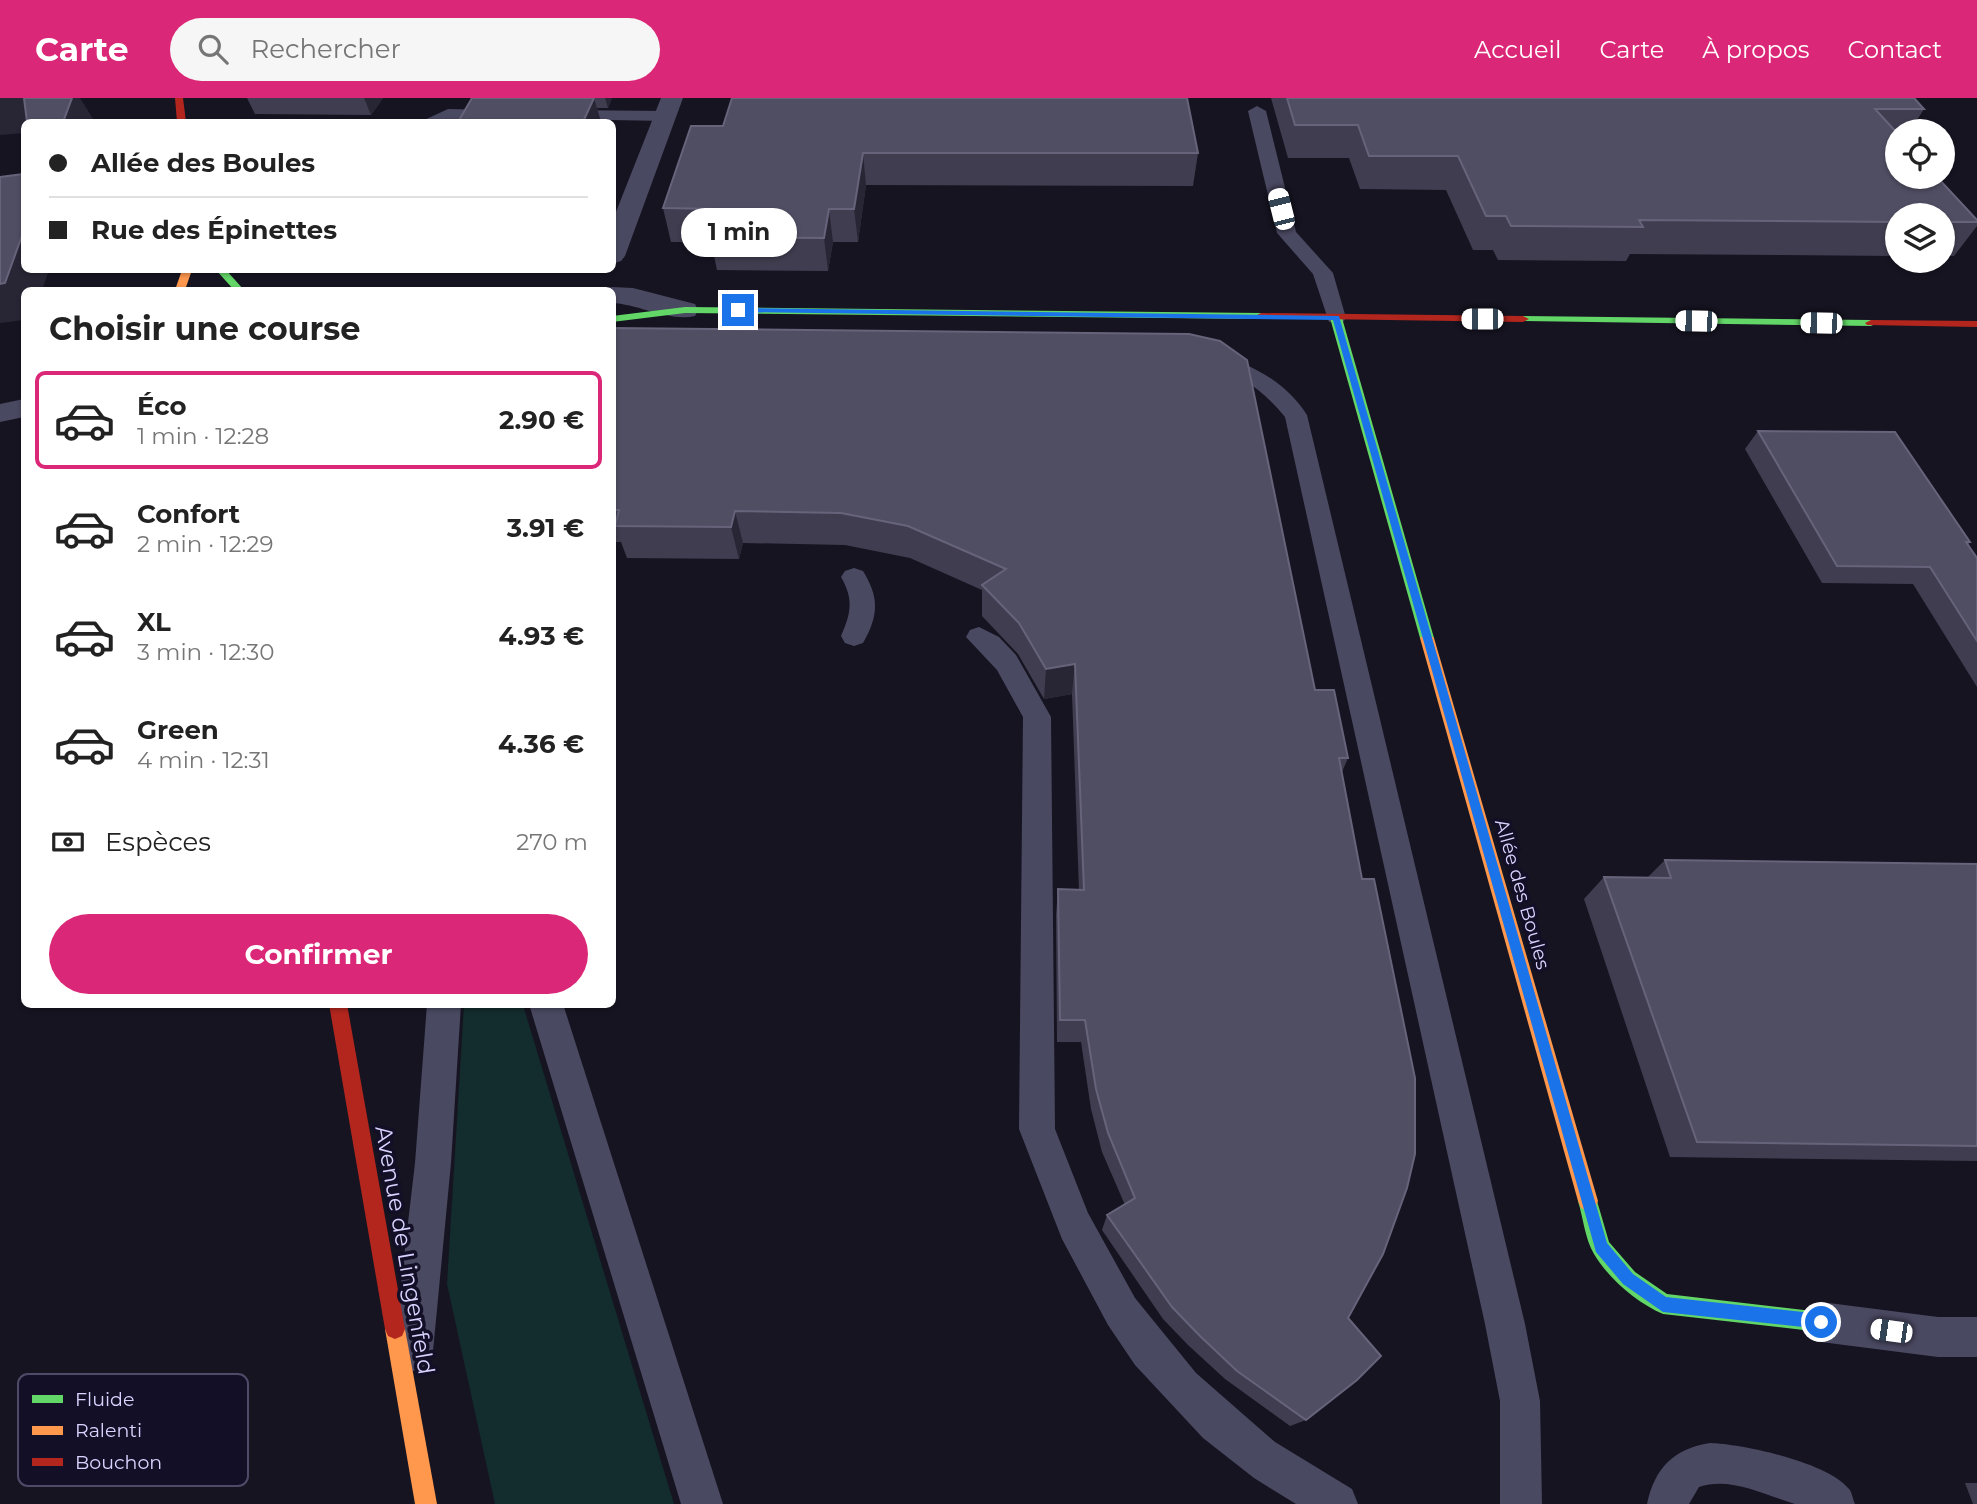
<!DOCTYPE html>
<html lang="fr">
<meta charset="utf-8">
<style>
body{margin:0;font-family:Montserrat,sans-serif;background:#f6f6f6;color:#222;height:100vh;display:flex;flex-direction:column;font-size:26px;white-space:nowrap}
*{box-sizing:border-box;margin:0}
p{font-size:23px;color:#767676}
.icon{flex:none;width:38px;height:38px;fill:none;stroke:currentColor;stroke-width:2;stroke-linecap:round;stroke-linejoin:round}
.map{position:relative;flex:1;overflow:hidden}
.drawer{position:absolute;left:21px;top:189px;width:595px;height:721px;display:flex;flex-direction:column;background:#fff;border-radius:10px;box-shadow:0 2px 5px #0004}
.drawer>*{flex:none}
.hud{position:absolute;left:21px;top:21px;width:595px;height:154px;border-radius:10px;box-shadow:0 2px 5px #0004;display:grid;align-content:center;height:154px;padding:0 28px;background:#fff}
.controls{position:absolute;left:1885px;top:21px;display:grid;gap:14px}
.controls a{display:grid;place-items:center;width:70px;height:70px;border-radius:50%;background:#fff;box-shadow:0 2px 5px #0004;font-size:35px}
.end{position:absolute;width:32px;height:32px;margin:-16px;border:9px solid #1a73e8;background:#fff;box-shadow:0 0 0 4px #fff}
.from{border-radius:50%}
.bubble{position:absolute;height:49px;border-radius:24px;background:#fff;box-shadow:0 2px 5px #0004;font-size:23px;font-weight:700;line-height:49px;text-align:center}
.car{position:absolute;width:21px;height:42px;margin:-21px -10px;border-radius:9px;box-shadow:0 0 5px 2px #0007;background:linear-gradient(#fff 24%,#345 0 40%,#fff 0 76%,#345 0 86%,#fff 0)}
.hud b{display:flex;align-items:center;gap:24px;height:66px;font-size:26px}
.hud b+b{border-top:2px solid #e0e0e0}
.hud i{width:18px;height:18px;background:#222}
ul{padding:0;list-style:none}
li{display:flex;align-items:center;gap:21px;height:98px;margin:0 14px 10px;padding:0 14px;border:4px solid transparent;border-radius:10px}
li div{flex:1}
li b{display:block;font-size:26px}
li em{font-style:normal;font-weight:700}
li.current{border-color:#db2777}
li>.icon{width:63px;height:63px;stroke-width:1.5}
h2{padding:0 28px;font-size:32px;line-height:84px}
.pay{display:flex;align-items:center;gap:18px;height:77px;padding:0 28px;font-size:26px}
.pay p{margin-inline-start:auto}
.action{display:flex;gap:14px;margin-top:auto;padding:14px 28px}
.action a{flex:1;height:80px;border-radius:42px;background:#db2777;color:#fff;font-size:28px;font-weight:700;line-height:80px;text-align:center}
header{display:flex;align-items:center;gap:42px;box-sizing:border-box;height:98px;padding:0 35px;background:#db2777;color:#fff}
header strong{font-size:33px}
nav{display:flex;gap:38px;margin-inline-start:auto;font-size:24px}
.search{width:490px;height:63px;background:#f6f6f6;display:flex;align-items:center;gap:18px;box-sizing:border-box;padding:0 24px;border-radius:38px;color:#767676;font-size:26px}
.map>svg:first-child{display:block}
.green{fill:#132c2d}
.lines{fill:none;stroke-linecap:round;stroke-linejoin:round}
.lane{fill:#4a4962;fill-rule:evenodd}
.street{fill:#4a4962;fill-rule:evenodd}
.fast{fill:#63d668;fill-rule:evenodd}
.slow{fill:#ff974d;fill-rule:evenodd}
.jam{fill:#b3261e;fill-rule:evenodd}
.wall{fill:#403d50}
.shaded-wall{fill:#282635}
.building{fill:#504e63;stroke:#66637b;stroke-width:2}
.route{fill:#1a73e8}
.labels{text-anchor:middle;stroke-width:7;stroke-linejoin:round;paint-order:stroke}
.street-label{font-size:19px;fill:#d9d4ff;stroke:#130f26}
.near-street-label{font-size:23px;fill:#d9d4ff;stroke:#130f26}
.key{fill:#130f26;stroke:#4e4a67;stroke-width:2}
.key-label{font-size:19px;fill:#d9d4ff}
</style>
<header>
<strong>Carte</strong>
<div class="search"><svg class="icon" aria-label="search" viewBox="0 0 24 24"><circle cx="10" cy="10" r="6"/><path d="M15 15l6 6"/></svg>Rechercher</div>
<nav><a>Accueil</a><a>Carte</a><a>À propos</a><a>Contact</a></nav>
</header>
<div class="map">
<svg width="1977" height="1406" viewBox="0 0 1977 1406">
<rect width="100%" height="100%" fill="#161421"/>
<!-- green -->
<path class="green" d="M464,907H523L674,1406H495L447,1186Z"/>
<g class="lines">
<!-- lane -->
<g class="lane">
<path d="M1257,8L1266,13L1296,134L1333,175L1346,220L1343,224H1329L1313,176L1277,135L1248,13Z"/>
<path d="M448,11L501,12L510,17L501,22L420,24Z"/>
<path d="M561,12L666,13L675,18L666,23L555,21L552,17L555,13Z"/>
<path d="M1214,256C1252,266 1286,284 1307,317L1525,1226L1540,1303L1542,1406H1500V1303L1485,1226L1285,319C1273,304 1259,291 1243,282C1232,275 1210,273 1203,263L1206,258Z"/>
<path d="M854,470L863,473C879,499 879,517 863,545L854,548L845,545L841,538C851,516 854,501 841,479L845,473Z"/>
<path d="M979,529L999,539L1016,557L1051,619L1055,1031L1088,1115L1135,1200L1196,1275L1275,1344L1352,1391L1358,1406H1296L1254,1380L1203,1340L1135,1267L1108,1227L1062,1141L1019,1031L1023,619L997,572L966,539L970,532Z"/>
<path d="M427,906H461L451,1065L433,1253L427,1267L413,1273L399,1267L393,1253L415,1065Z"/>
<path d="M529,906H563L723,1406H681Z"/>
<path d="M1821,1204L1938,1219H1977V1259H1938L1821,1244L1807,1238L1801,1224L1807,1210Z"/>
<path d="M1710,1345C1742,1346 1828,1364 1849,1391C1852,1394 1853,1402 1855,1406C1837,1406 1812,1406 1795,1406C1765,1397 1730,1378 1699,1389L1689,1406H1647C1655,1370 1673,1351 1710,1345Z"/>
</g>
<!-- street -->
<g class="street">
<path d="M661,0H683L625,158L621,163L612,166V124Z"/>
<path d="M612,189L633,190L695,206L698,212L695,218C670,224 638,206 612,205V192H602Z"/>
<path d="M24,301V319L0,324V306Z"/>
</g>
<!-- fast -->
<g class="fast">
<path d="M216,172H226L244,192H234Z"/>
<path d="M685,209L1261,215L1267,218L1261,221L685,215L612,224V218Z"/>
<path d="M1336,217L1342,220L1434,540L1427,545L1420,540L1330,220Z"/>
<path d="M1523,218L1871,222L1877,225L1871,228L1519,223L1517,221Z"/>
<path d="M1588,1093L1595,1096L1609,1144L1635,1174L1667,1196L1821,1214L1828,1217L1831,1224L1828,1231L1821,1234L1663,1216C1637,1205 1608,1180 1594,1156C1585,1141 1583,1119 1578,1103L1581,1096Z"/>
</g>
<!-- slow -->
<g class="slow">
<path d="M182,172H192L185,192H175Z"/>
<path d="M1427,535L1434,540L1598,1103L1595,1110L1588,1113L1581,1110L1578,1103L1420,540Z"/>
<path d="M395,1221L402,1224L405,1231L437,1406H415L385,1231L388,1224Z"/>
</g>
<!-- jam -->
<g class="jam">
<path d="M175,0H183L186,24H177Z"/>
<path d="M1261,215L1523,218L1529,221L1523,224L1257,220L1255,218Z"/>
<path d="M1871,222L1977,223V229L1867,227L1865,225Z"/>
<path d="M329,906H347L405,1231L402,1238L395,1241L388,1238L385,1231Z"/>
</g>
</g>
<!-- wall -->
<g class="wall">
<path d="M247,0H383L371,17L255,16Z"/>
<path d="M472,0H612L608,10H597L601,24H458Z"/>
<path d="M1271,0H1914L1924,11L1910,33H1897V79L1977,122V128L1954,158H1942V117H1897V158L1630,156L1626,163L1498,162L1493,152H1473L1446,92L1360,91L1349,60H1288Z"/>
<path d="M691,28L1198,55L1193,88L866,87L858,144H833L828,173L717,172L711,144H671L663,110Z"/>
<path d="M612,230L1315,592L1348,660L1342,674L1348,1220L1306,1322L1290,1328L1225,1281L1188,1247L1163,1221L1102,1132L1107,1117L1125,1107L1102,1054L1091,1011L1081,944H1057L1056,817L1058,791L1079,792L1072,596L1044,601L1018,556L982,518V492L910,460L845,447L743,445L739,461L627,460L621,444H612Z"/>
<path d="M1758,333L1970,444L1968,447L1977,460V589L1913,486L1822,485L1745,351Z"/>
<path d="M1665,762L1977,766V1063L1670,1059L1584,801L1604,779L1647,780Z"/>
<path d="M1965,1385H1977V1406H1973Z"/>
</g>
<!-- shaded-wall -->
<g class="shaded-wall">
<path d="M0,0H25L42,24H24V35L0,37Z"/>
<path d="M72,0H80L95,24H63Z"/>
<path d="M364,0H383L371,17Z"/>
<path d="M594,0L601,24H583Z"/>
<path d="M605,0H612L608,10Z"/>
<path d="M863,55L866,87L858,144L854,111Z"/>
<path d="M829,111L833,144L828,173L824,140Z"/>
<path d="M24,132V172H49L42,192H24V222L0,225V186Z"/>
<path d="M735,413L743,445L739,461L731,429Z"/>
<path d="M1075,566L1072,596L1044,601L1046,571Z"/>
</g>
<!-- building -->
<g class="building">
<path d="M24,0H72L63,24H27Z"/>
<path d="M472,0H594L583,24H458Z"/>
<path d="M732,0H1187L1198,55H863L854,111H829L824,140L710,139L717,111L663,110L691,28H723Z"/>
<path d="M1287,0H1914L1924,11H1875L1897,35V79H1937L1977,122V124H1942V117H1897V124L1639,122L1643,129L1511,128L1506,118H1486L1458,58H1369L1358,27H1295Z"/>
<path d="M24,76V132L5,185L0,186V79Z"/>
<path d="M612,230L1189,236L1220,243L1247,262L1315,592H1334L1348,660H1339L1362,781H1374L1415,980V1056L1407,1090L1383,1156L1348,1220L1381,1258L1357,1282L1306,1322L1237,1273L1199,1237L1172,1209L1107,1117L1135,1100L1108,1035L1096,991L1085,922H1060L1058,791L1084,792L1075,566L1046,571L1019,525L982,487L1006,471L908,428L841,415L735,413L731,429L615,428L619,412H612Z"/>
<path d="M1758,333L1895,334L1970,444H1966L1977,460V543L1930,469L1837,468Z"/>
<path d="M1665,762L1977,766V1048L1697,1044L1604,779L1671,780Z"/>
</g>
<!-- route -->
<path class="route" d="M738,210L1339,218L1607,1145L1633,1176L1666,1199L1821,1216L1829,1224L1827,1229L1821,1231L1663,1214L1623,1186L1596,1154L1333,222L735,214Z"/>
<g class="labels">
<!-- street labels -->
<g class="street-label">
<text transform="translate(1523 796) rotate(74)" y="7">Allée des Boules</text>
</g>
<!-- near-street labels -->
<g class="near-street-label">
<text transform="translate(405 1152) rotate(80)" y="8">Avenue de Lingenfeld</text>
</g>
</g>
<!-- legend -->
<rect x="18" y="1276" width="230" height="112" rx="10" class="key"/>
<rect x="32" y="1297" width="31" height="8" fill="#63d668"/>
<rect x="32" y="1328" width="31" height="9" fill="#ff974d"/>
<rect x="32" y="1360" width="31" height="8" fill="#b3261e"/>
<g class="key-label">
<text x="75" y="1308">Fluide</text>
<text x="75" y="1339">Ralenti</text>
<text x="75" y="1371">Bouchon</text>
</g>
</svg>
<div class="controls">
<a><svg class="icon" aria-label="locate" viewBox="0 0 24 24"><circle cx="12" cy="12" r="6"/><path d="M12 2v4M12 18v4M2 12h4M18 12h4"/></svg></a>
<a><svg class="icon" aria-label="layers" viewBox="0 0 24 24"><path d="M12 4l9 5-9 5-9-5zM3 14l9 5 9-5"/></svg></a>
</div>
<i class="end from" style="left:1821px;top:1224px"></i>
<i class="end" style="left:738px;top:212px"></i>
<div class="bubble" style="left:681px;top:110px;width:116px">1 min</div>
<i class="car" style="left:1281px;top:111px;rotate:346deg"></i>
<i class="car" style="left:1482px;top:221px;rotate:270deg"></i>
<i class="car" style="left:1696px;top:223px;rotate:271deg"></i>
<i class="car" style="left:1821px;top:225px;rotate:271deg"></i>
<i class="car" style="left:1891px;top:1233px;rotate:278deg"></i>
<div class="hud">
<b><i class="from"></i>Allée des Boules</b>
<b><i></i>Rue des Épinettes</b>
</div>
<section class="drawer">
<h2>Choisir une course</h2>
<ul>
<li class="current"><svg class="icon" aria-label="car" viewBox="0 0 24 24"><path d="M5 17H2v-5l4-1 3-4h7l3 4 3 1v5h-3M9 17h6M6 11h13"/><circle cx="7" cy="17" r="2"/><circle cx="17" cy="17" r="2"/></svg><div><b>Éco</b><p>1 min · 12:28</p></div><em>2.90 €</em></li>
<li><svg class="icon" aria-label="car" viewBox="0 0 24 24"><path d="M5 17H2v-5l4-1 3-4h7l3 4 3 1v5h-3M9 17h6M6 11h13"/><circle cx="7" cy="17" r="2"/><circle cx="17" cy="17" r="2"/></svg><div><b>Confort</b><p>2 min · 12:29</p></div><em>3.91 €</em></li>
<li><svg class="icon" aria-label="car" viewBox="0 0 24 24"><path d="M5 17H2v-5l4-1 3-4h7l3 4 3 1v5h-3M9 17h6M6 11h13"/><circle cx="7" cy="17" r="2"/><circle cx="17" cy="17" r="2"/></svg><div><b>XL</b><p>3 min · 12:30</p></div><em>4.93 €</em></li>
<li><svg class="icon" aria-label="car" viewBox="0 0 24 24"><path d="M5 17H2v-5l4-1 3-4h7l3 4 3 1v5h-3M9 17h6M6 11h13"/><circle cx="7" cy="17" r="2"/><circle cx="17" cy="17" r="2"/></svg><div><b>Green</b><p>4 min · 12:31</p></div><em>4.36 €</em></li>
</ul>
<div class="pay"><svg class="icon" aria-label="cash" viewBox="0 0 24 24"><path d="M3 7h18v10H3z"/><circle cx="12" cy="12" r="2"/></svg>Espèces<p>270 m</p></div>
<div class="action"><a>Confirmer</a></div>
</section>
</div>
